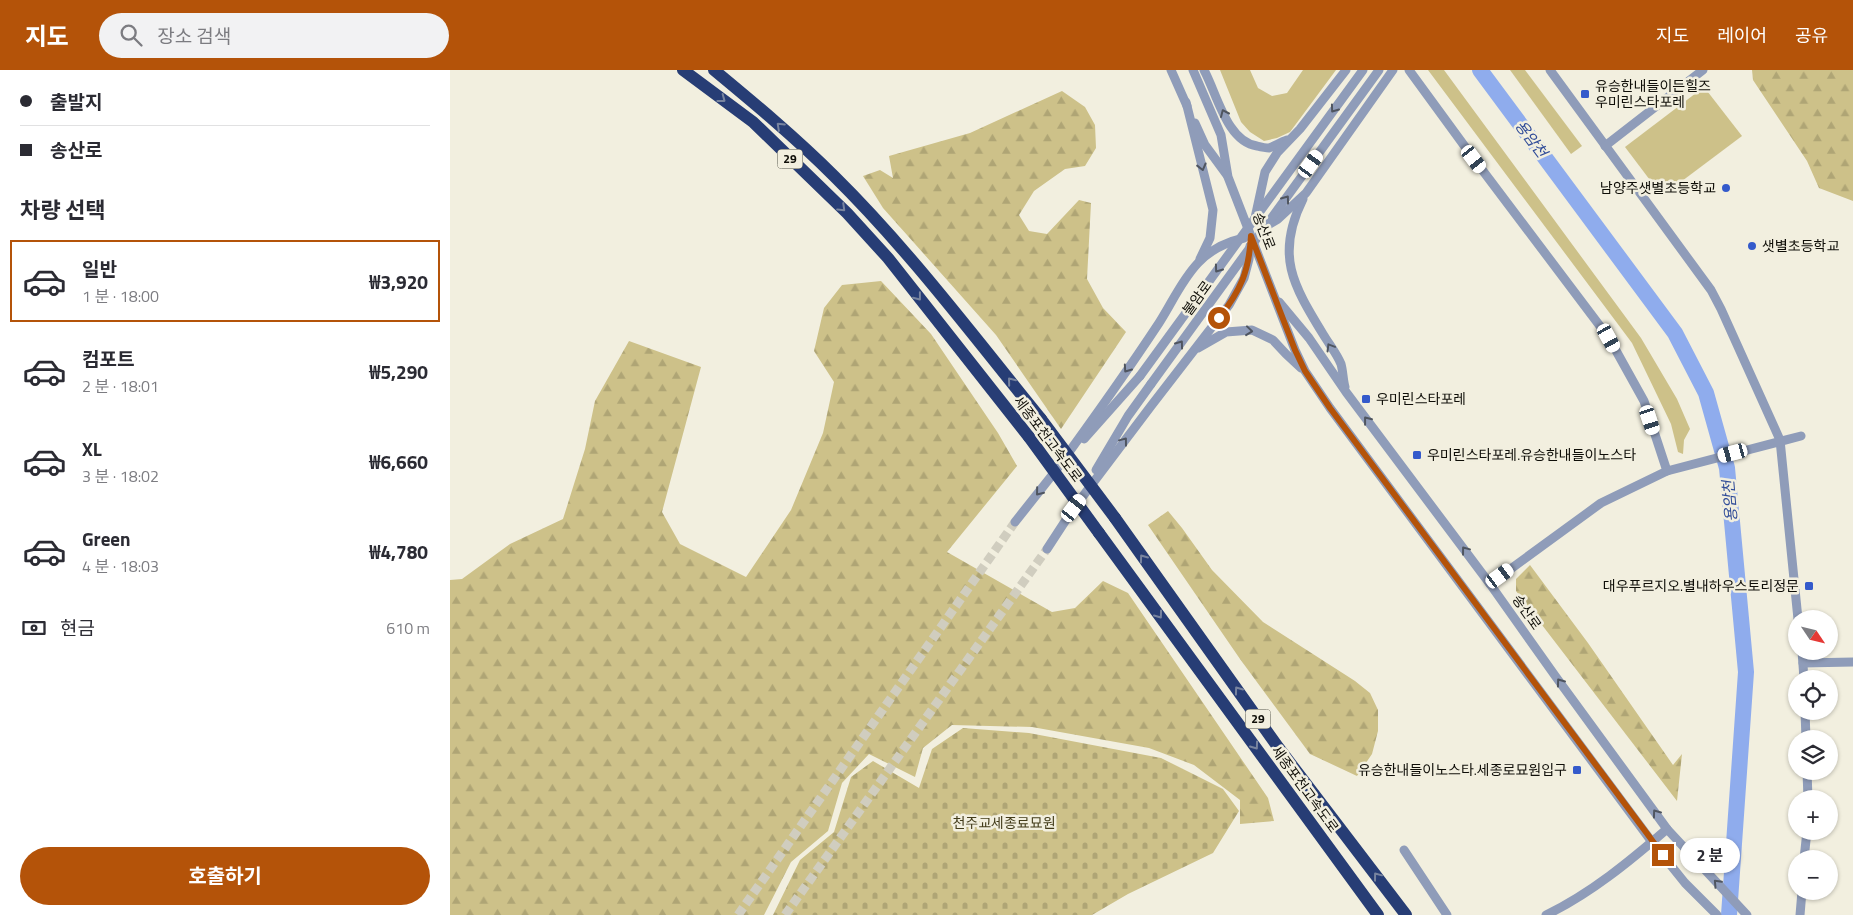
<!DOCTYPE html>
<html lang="ko">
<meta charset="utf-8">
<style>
body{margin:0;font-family:"Titillium Web","Noto Sans KR",sans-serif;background:#f2f2f3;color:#2b2b33;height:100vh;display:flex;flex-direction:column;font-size:19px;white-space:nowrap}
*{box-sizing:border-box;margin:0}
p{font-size:16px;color:#7c7c81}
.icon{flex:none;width:28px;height:28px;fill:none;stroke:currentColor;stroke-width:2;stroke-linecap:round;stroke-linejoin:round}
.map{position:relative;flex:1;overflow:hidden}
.sheet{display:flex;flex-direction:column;background:#fff;width:450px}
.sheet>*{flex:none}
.top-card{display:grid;align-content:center;height:110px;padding:0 20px;background:#fff}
.needle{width:32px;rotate:125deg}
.tools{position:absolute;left:1338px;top:540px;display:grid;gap:10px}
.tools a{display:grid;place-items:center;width:50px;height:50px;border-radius:50%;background:#fff;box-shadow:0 1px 4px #0004;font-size:25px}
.end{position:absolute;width:22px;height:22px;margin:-11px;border:6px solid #b45309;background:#fff;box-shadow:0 0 0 2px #fff}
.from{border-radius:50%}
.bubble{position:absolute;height:35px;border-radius:18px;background:#fff;box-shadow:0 1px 4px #0004;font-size:16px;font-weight:700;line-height:35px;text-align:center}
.car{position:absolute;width:15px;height:30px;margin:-15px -8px;border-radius:6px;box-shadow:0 0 4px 1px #0007;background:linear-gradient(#fff 24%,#345 0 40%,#fff 0 76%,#345 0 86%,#fff 0)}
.top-card b{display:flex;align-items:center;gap:18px;height:48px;font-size:19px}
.top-card b+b{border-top:1px solid #e1e1e2}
.top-card i{width:12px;height:12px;background:#2b2b33}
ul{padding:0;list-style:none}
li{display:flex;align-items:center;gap:15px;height:82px;margin:0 10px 8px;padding:0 10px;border:2px solid transparent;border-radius:0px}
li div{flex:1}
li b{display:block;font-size:19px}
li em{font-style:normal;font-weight:700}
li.active{border-color:#b45309}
li>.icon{width:45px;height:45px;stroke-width:1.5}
h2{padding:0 20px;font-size:22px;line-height:60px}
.pay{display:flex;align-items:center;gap:12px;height:55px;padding:0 20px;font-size:19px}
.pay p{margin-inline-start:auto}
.cta{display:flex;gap:10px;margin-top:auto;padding:10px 20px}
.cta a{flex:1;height:58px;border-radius:30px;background:#b45309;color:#fff;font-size:20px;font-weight:700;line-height:58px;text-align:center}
header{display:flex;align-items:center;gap:30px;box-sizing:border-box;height:70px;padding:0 25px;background:#b45309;color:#fff}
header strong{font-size:24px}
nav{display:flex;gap:28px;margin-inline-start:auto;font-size:18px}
.search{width:350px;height:45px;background:#f2f2f3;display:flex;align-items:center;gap:12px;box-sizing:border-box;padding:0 18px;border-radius:28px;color:#7c7c81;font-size:19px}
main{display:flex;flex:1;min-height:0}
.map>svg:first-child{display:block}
.grass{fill:#cdc189}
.forest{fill:url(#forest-firs)}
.cemetery{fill:url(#cemetery-stones)}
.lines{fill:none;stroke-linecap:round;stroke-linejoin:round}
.river{stroke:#8faced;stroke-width:16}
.minor-tunnel{stroke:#d0cdbf;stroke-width:9;stroke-dasharray:9 4.5;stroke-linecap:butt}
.minor{stroke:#8f9cb9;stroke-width:9}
.highway{stroke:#273d75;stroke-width:12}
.minor-bridge{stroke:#8f9cb9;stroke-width:9}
.highway-bridge{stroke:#273d75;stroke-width:12}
.oneway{stroke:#78849f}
.oneway2{stroke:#4f5560}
.route{stroke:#b45309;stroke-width:6}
.poi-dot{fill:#345acb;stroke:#f2efdf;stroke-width:2}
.labels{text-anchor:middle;stroke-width:5;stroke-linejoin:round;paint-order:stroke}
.shield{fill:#f2efdf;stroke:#535248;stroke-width:1}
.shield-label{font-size:12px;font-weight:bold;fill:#0f0e08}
.poi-label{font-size:14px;fill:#0f0e08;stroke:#f2efdf;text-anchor:start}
.street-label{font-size:14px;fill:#0f0e08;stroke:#f2efdf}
.park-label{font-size:14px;fill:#433c1a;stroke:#f2efdf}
.water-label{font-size:15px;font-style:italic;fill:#2f4b98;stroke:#f2efdf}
</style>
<header>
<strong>지도</strong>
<div class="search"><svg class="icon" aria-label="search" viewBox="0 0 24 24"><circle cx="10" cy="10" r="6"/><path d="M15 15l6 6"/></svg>장소 검색</div>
<nav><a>지도</a><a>레이어</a><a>공유</a></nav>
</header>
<main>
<section class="sheet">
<div class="top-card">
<b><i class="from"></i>출발지</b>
<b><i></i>송산로</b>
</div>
<h2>차량 선택</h2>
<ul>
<li class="active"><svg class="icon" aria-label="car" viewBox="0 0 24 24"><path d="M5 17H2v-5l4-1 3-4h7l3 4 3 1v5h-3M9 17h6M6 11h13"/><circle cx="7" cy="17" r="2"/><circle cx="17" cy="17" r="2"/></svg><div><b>일반</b><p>1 분 · 18:00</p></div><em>₩3,920</em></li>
<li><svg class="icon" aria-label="car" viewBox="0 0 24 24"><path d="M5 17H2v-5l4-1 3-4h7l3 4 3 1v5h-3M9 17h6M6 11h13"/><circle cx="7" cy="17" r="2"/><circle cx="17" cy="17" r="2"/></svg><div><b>컴포트</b><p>2 분 · 18:01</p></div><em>₩5,290</em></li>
<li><svg class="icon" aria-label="car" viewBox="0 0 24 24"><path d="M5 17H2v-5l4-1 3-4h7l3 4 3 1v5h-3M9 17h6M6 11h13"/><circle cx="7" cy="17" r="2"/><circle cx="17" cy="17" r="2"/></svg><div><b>XL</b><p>3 분 · 18:02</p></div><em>₩6,660</em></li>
<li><svg class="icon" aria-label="car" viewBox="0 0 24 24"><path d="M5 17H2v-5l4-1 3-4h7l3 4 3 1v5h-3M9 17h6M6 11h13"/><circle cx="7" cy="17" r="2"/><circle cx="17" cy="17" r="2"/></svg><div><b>Green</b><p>4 분 · 18:03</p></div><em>₩4,780</em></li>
</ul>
<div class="pay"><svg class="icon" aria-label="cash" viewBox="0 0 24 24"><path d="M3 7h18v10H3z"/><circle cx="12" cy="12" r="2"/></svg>현금<p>610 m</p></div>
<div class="cta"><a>호출하기</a></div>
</section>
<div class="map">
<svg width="1403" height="845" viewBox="0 0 1403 845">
<defs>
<pattern id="forest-firs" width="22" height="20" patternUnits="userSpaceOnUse" patternTransform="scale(1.25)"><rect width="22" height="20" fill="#cdc189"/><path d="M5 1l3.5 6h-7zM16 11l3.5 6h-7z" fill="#afa575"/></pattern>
<pattern id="cemetery-stones" width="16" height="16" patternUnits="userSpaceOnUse" patternTransform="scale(1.25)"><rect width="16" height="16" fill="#cdc189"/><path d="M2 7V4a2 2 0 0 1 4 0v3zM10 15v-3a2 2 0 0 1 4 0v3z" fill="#afa575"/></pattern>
</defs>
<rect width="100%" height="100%" fill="#f2efdf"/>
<!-- grass -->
<g class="grass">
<path d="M770,0H800L808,18L822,26L837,23L853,0H886L840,62L827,68L814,71L800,62L791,52Z"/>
<path d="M978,0H994L1191,268L1227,329L1240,359L1234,370L1233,384L1228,382L1221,354L1182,273Z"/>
<path d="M1060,0H1075L1132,76L1121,84Z"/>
<path d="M1254,17L1292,66L1212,126L1175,77Z"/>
</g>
<!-- forest -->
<g class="forest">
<path d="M1302,0H1403V131L1369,118L1357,91L1303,10Z"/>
<path d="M612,21L635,37L645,55L646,78L635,96L615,99L584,121L569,145L579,161L597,164L629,130L641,133L637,209L653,238L676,262L611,359L546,265L433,138L413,106L430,100L443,108L439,86L520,63Z"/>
<path d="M431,211L481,264L548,363L567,396L497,482L602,542L625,538L653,511L678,523L818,728L824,751L790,754V730L744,695L699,678L582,657L502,655L473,678L465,707L419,684L392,713L378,761L341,792L314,845H0V510L12,509L60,474L113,449L135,379L145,331L179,271L251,297L212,442L230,474L296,507L341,440L373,363L384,312L364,281L374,238L392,215Z"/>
<path d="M718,441L732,458L762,500L813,552L905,611L920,623L928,640V661L922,684L907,706L860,684L790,589L698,455Z"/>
<path d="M1080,495L1138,573L1223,695L1232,684L1227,731L1066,521V509Z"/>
</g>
<!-- cemetery -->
<path class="cemetery" d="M513,658L579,663L711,688L773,719L789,741L763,783L678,824L642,845H323L350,790L384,762L401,707L423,691L469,718L482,679Z"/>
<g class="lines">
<!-- river -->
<path class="river" d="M1030,0L1225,263L1256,323L1277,398L1296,602L1279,845"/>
<!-- minor-tunnel -->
<g class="minor-tunnel">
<path d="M288,845L565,452"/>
<path d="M335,845L597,479"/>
</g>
<!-- minor -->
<g class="minor">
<path d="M721,0L737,36"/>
<path d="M743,0L771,65L778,107L845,280L855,301L880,338L1202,772L1235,813L1267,845"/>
<path d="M754,0C767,24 777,72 807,76C811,77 816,78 819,78C825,76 831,72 837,70"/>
<path d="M959,0L1024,89L1159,268L1194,331L1217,401L1151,433L1040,514"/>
<path d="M1100,0L1261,220L1271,239L1330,370L1348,549"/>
<path d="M736,32L763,140L760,168L750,189"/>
<path d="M745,53L755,75L777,105"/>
<path d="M1155,76L1253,0"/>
<path d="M853,129C825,185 843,215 873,264C879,274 887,284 891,294C893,301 893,310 895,317"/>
<path d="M805,148L815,102L827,83L850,59L896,0"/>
<path d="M816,156L828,149L856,123L943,0"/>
<path d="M829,232L859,268L896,322L1040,514L1106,607L1217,759L1297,845"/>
<path d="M748,278L776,262L802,260L823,270L836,284L851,298"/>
<path d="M634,369L690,306"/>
<path d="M606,400C641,352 676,303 709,253C722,233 731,211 748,193C761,179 776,172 794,168"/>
<path d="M646,400L678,346L701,314"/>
<path d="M1217,401L1351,366"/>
<path d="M624,438L701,336L779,235L794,208L799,189L800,176"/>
<path d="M565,452L607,399"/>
<path d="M597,479L627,433"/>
<path d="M1352,581L1354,609"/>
<path d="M1353,593L1403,592"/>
<path d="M1355,641L1356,669"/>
<path d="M1357,701L1358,729"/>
<path d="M954,780L997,845"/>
<path d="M1354,789L1357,761"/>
<path d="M1096,845C1140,824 1180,791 1217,759"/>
<path d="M1350,845L1352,821"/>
</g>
<!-- highway -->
<g class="highway">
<path d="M233,0L303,52L397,143L438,188L579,367"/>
<path d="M264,0C305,34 346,68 384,106C460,181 524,267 591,349"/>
<path d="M665,448L828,677L956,845"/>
<path d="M649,463L928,845"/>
</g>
<!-- minor-bridge -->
<g class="minor-bridge">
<path d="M690,306L913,0"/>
<path d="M701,314L929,0"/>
</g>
<!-- highway-bridge -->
<g class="highway-bridge">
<path d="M591,349L665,448"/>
<path d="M579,367L649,463"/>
</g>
</g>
<!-- one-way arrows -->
<defs><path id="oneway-chevron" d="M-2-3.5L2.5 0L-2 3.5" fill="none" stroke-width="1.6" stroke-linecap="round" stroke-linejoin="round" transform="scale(1.25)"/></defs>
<g class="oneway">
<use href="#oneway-chevron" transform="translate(272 29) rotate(37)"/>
<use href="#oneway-chevron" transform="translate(330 56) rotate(-137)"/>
<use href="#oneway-chevron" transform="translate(392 138) rotate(44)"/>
<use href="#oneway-chevron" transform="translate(468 227) rotate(52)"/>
<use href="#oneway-chevron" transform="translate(561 311) rotate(-129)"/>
<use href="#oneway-chevron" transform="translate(693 488) rotate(-126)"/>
<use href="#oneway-chevron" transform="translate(709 545) rotate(54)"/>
<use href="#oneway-chevron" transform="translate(788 620) rotate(-126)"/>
<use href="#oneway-chevron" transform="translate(805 676) rotate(54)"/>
<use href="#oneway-chevron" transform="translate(927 806) rotate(-127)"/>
</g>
<g class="oneway2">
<use href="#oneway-chevron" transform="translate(884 39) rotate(126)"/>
<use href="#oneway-chevron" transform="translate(774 43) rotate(-114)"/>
<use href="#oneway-chevron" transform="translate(752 97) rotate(76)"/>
<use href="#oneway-chevron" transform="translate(836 129) rotate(-54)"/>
<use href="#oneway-chevron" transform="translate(768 199) rotate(126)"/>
<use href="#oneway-chevron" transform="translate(799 261) rotate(6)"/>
<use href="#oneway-chevron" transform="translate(730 274) rotate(-54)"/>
<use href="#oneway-chevron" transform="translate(880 277) rotate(-121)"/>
<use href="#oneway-chevron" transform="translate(677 299) rotate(125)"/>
<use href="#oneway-chevron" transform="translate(917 350) rotate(-128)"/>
<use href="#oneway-chevron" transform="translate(674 371) rotate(-53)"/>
<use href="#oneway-chevron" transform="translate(589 422) rotate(129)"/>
<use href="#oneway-chevron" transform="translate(1015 480) rotate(-127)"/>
<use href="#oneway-chevron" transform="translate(1110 612) rotate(-126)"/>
<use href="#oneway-chevron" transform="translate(1206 743) rotate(-126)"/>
<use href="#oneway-chevron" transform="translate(1267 813) rotate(-133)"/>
</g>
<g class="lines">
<!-- route -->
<path class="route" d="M769,248C791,220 799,201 801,166L845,280L855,301L880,338L1213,785"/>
</g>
<!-- markers -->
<g class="poi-dot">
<rect x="1130" y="19" width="10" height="10" rx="2.5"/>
<circle cx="1276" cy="118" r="5"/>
<circle cx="1302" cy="176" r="5"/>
<rect x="911" y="324" width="10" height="10" rx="2.5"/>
<rect x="962" y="380" width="10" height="10" rx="2.5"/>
<rect x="1354" y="511" width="10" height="10" rx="2.5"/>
<rect x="1122" y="695" width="10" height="10" rx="2.5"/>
</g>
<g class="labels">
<!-- shield labels -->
<g class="shield">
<rect x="327.5" y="79.5" width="25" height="19" rx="4"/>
<rect x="795.5" y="639.5" width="25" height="19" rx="4"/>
</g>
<g class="shield-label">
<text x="340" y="93">29</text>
<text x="808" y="653">29</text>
</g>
<!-- poi labels -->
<g class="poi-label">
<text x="1145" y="21">유승한내들이든힐즈<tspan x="1145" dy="16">우미린스타포레</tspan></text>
<text x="1266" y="123" text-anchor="end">남양주샛별초등학교</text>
<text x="1312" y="181">샛별초등학교</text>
<text x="926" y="334">우미린스타포레</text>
<text x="977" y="390">우미린스타포레.유승한내들이노스타</text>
<text x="1349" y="521" text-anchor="end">대우푸르지오.별내하우스토리정문</text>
<text x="1117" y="705" text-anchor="end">유승한내들이노스타.세종로묘원입구</text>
</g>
<!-- street labels -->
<g class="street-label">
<text transform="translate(814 161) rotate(69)" y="5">송산로</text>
<text transform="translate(747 228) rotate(-54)" y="5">불암로</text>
<text transform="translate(598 369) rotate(53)" y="5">세종포천고속도로</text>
<text transform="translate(1077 542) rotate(55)" y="5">송산로</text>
<text transform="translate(855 719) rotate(54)" y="5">세종포천고속도로</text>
</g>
<!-- park labels -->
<g class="park-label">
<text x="554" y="758">천주교세종료묘원</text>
</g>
<!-- water labels -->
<g class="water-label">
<text transform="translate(1081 69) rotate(53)" y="5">용암천</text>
<text transform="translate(1280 431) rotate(-95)" y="5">용암천</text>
</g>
</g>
</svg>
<div class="tools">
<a><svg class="needle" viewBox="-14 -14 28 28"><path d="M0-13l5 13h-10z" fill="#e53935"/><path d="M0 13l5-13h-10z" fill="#7c7c81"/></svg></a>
<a><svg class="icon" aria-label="locate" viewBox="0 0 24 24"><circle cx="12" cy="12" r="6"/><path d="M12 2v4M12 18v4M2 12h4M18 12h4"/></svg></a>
<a><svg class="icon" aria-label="layers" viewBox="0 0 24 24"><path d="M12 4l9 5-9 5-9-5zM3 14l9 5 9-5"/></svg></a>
<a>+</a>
<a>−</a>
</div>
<i class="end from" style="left:769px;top:248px"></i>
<i class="end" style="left:1213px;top:785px"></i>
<div class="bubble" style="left:1230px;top:768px;width:60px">2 분</div>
<i class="car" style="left:1024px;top:89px;rotate:143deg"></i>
<i class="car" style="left:861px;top:94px;rotate:36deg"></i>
<i class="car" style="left:1159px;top:268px;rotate:151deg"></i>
<i class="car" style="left:1200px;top:350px;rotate:162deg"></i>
<i class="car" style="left:1283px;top:383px;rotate:255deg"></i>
<i class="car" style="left:624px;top:438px;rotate:37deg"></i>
<i class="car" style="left:1050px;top:506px;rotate:54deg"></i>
</div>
</main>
